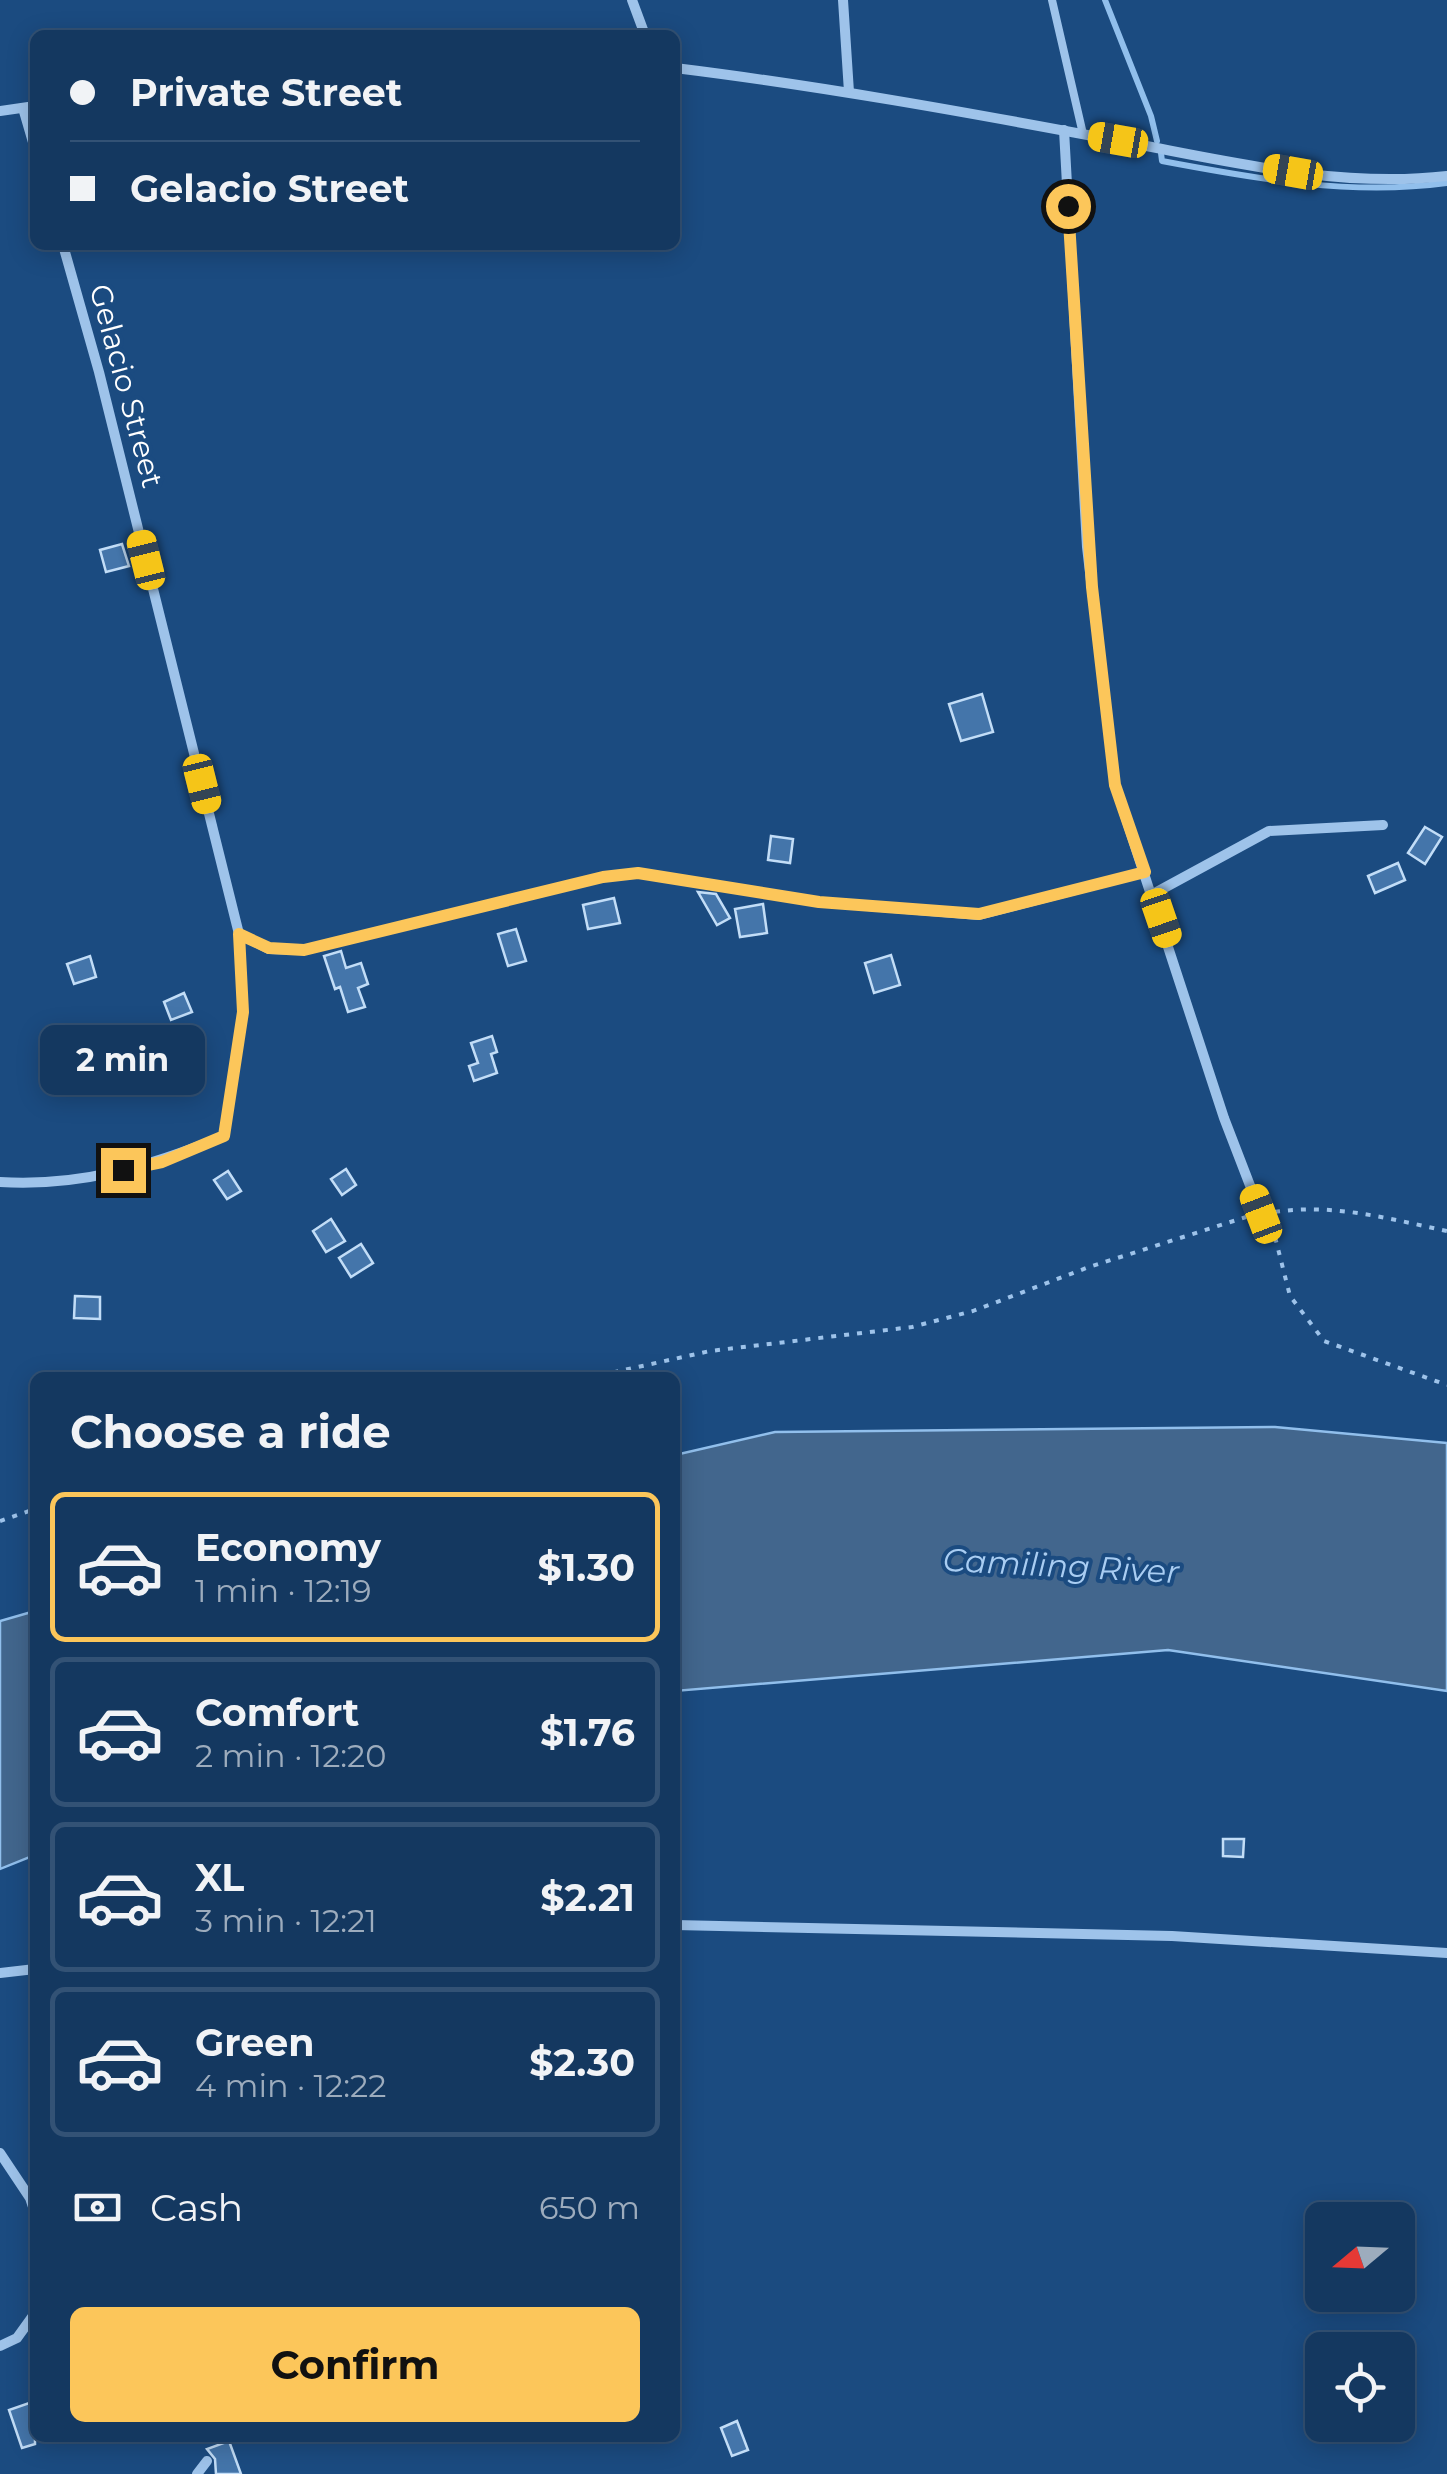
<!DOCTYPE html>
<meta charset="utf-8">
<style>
body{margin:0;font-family:Montserrat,sans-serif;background:#1d3f66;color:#f1f3f6;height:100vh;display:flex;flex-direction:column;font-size:38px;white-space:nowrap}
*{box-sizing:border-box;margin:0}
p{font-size:32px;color:#9dacbd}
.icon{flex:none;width:55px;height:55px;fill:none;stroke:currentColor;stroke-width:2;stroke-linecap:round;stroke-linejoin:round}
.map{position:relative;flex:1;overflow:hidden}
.sheet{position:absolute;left:30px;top:1372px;width:650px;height:1070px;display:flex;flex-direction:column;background:#143860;border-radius:15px;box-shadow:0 5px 25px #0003,0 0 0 2px #335275}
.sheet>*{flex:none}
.hud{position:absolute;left:30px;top:30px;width:650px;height:220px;border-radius:15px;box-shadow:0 5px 25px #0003,0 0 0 2px #335275;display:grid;align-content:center;height:220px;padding:0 40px;background:#143860}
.needle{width:65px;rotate:251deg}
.controls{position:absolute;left:1305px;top:2202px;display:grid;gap:20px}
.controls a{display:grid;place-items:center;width:110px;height:110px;border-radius:15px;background:#143860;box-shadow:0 5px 25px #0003,0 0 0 2px #335275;font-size:50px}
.end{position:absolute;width:45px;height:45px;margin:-22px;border:12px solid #fcc65a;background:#111;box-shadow:0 0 0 5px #111}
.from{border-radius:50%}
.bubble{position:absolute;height:70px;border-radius:15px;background:#143860;box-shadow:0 5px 25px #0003,0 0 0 2px #335275;font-size:32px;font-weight:700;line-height:70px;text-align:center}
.car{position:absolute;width:30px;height:60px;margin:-30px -15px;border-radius:12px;box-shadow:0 0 8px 2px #0007;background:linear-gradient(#f5c518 24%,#345 0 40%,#f5c518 0 76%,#345 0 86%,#f5c518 0)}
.hud b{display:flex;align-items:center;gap:35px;height:95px;font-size:38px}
.hud b+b{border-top:2px solid #335275}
.hud i{width:25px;height:25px;background:#f1f3f6}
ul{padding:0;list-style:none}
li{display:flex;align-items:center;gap:30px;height:150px;margin:0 20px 15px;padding:0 20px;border:5px solid #335275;border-radius:15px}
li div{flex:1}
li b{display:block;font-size:38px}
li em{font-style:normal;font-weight:700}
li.selected{border-color:#fcc65a}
li>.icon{width:90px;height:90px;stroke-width:1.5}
h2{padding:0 40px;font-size:45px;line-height:120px}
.pay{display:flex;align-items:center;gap:25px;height:110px;padding:0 40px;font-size:38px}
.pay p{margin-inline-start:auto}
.primary-button{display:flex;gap:20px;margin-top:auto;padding:20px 40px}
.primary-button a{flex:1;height:115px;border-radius:15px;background:#fcc65a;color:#111;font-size:40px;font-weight:700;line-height:115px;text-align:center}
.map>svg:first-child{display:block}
.water{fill:#42668d;stroke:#91bfec;stroke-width:2.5}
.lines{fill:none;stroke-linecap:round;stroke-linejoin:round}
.stream{stroke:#91bfec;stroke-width:6}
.building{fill:#4475aa;stroke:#c2ddf7;stroke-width:2.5}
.path{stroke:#9ec3ea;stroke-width:4;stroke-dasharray:5 8;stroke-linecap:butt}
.lane{stroke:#9ec3ea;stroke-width:8}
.street{stroke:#9ec3ea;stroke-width:10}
.route{stroke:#fcc65a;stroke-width:12}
.labels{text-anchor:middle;stroke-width:8;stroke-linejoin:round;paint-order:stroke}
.street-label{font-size:30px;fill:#fff;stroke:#1b4b80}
.water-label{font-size:32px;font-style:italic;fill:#a9cdf2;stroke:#1b4b80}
</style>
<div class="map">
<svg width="1447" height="2474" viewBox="0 0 1447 2474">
<rect width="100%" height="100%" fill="#1b4b80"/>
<!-- water -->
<g class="water">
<path d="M1275,1427L1447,1443V1691L1168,1650L675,1691V1455L775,1432Z"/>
<path d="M35,1611V1855L0,1869V1621Z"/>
</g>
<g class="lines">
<!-- stream -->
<g class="stream">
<path d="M1105,0L1151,116L1157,141"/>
<path d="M1161,153L1162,161C1257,179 1351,196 1447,183"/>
</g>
</g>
<!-- building -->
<g class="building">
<path d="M122,544L129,566L106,572L100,550Z"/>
<path d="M982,694L993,732L961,741L949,704Z"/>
<path d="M1425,827L1442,837L1425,864L1408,853Z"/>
<path d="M771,836L793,839L790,863L768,860Z"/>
<path d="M1398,863L1405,880L1375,893L1368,876Z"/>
<path d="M698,892L716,894L730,918L717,925Z"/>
<path d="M614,898L620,923L588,929L583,905Z"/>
<path d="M763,904L767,933L740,937L735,909Z"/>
<path d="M516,929L526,961L508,966L498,934Z"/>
<path d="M341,951L346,968L361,963L368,984L358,988L365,1007L348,1012L340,987L335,989L324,956Z"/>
<path d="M891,955L900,985L874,993L865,963Z"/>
<path d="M90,956L96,977L74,984L67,964Z"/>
<path d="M184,993L192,1012L171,1020L164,1002Z"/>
<path d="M492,1036L497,1052L491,1054L497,1073L474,1081L469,1066L478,1063L471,1043Z"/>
<path d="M346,1169L356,1185L342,1195L331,1179Z"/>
<path d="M228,1171L241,1191L227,1199L214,1180Z"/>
<path d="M331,1219L345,1241L326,1252L313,1231Z"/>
<path d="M361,1244L373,1263L351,1277L339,1258Z"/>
<path d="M75,1296L100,1297V1319L74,1318Z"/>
<path d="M1223,1839H1244L1243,1857L1223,1856Z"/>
<path d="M35,2401V2444L22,2448L9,2410Z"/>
<path d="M737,2421L748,2450L732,2456L721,2428Z"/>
<path d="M229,2441L241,2474H216L215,2459L207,2449Z"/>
</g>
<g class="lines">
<!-- path -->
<g class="path">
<path d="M1275,1212C1333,1203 1390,1219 1447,1231"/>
<path d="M1272,1225L1290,1296L1324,1341L1447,1385"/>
<path d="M588,1378L710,1351L912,1327L973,1311L1089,1267L1246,1217"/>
<path d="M0,1521L35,1509"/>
</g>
<!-- lane -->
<path class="lane" d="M1052,0L1083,134"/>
<!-- street -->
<g class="street">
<path d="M632,0L645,35"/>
<path d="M843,0L849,92"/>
<path d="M675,68C821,86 965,112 1109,139C1220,159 1334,189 1447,176"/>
<path d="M23,108L35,149"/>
<path d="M0,111L35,106"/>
<path d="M1064,130L1087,547L1115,785L1224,1118L1261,1214"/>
<path d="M1153,894L1269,831L1383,825"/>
<path d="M239,934L269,949L304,950L603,877L638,873L819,902L979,915L1145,872"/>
<path d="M0,1182C79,1187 151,1166 224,1136L243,1012L239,934L99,372L63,245"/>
<path d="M675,1925L1172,1936L1447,1953"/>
<path d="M0,1973L35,1969"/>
<path d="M0,2153L30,2198L35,2213"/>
<path d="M0,2346L17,2338L35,2313"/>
<path d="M197,2474L207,2461"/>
</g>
</g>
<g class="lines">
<!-- route -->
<path class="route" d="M123,1170L162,1162L224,1136L243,1012L239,934L269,948L304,950L603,877L638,873L819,902L979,914L1145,872L1115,785L1092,587L1068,206"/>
</g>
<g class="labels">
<!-- street labels -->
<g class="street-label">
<text transform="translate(126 386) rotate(75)" y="10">Gelacio Street</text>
</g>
<!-- water labels -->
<g class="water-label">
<text transform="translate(1061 1566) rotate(3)" y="11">Camiling River</text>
</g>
</g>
</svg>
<div class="controls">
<a><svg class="needle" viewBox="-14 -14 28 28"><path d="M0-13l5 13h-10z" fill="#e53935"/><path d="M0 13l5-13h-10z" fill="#9dacbd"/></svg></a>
<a><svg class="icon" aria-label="locate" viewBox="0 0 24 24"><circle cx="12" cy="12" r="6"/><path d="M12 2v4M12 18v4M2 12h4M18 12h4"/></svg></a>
</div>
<i class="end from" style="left:1068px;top:206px"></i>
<i class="end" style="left:123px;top:1170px"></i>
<div class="bubble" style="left:40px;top:1025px;width:165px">2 min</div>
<i class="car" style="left:1118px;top:140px;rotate:280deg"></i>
<i class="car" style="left:1293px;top:172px;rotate:280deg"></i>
<i class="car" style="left:146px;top:560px;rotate:346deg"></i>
<i class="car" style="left:202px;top:784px;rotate:166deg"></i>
<i class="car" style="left:1161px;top:918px;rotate:161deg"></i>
<i class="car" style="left:1261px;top:1214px;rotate:339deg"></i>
<div class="hud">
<b><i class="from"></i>Private Street</b>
<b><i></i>Gelacio Street</b>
</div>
<section class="sheet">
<h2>Choose a ride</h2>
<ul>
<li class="selected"><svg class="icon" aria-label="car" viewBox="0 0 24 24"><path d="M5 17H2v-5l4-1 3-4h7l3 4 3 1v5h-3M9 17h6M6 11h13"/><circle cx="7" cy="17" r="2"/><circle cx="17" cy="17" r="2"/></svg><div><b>Economy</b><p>1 min · 12:19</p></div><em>$1.30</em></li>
<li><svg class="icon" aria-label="car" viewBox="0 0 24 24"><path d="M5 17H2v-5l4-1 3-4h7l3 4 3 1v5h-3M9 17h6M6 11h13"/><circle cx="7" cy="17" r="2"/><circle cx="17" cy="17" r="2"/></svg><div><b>Comfort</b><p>2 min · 12:20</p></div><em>$1.76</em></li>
<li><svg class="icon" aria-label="car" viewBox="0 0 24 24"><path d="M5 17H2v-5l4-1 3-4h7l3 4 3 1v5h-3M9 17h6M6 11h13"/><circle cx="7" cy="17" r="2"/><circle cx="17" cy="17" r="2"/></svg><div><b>XL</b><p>3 min · 12:21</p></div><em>$2.21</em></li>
<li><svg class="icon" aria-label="car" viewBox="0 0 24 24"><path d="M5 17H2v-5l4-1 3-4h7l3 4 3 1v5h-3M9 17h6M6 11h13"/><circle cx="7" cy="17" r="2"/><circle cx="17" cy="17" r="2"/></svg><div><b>Green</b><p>4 min · 12:22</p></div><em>$2.30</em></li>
</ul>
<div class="pay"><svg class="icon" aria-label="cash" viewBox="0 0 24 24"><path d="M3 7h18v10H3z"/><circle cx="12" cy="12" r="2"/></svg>Cash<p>650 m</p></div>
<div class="primary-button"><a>Confirm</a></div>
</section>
</div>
